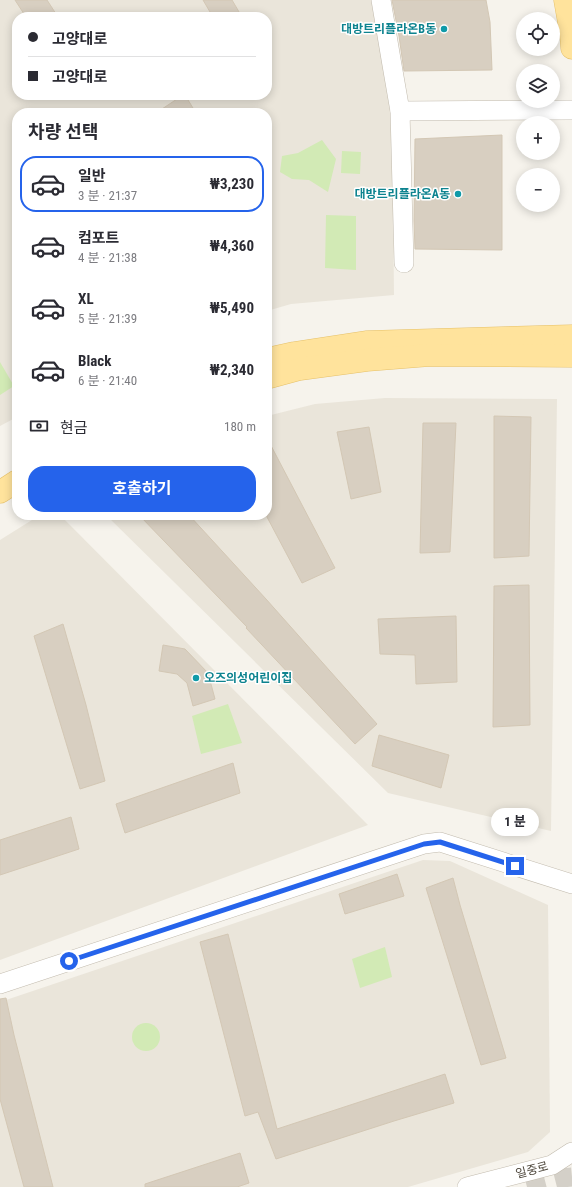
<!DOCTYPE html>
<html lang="ko">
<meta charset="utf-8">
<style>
body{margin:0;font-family:"Roboto Condensed","Noto Sans KR",sans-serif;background:#f7f7f7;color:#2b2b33;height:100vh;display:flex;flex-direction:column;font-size:15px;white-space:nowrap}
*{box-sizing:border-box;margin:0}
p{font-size:13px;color:#7c7c81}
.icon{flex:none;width:22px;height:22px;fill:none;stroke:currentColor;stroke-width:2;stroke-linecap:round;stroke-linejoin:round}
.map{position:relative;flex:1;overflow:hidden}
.panel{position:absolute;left:12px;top:108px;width:260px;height:412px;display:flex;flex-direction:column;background:#fff;border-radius:16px;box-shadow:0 2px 10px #0003}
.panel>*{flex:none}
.top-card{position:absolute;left:12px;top:12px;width:260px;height:88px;border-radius:16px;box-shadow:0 2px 10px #0003;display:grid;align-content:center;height:88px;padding:0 16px;background:#fff}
.fabs{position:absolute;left:516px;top:12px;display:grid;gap:8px}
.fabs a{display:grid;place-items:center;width:44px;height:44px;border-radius:50%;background:#fff;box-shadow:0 2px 10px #0003;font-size:20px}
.end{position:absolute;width:18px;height:18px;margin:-9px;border:5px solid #2563eb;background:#fff;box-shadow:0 0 0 2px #fff}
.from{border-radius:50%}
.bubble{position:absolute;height:28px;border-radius:14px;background:#fff;box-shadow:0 2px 10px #0003;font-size:13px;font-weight:700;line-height:28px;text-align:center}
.top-card b{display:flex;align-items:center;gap:14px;height:38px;font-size:15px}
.top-card b+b{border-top:1px solid #e1e1e2}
.top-card i{width:10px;height:10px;background:#2b2b33}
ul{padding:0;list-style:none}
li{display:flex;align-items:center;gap:12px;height:56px;margin:0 8px 6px;padding:0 8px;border:2px solid transparent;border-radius:16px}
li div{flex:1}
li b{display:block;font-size:15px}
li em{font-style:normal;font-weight:700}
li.active{border-color:#2563eb}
li>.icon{width:36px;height:36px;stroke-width:1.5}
h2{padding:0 16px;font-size:18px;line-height:48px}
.pay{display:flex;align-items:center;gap:10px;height:44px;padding:0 16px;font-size:15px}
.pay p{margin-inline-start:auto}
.cta{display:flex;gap:8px;margin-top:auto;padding:8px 16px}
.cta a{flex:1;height:46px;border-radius:16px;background:#2563eb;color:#fff;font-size:16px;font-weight:700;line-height:46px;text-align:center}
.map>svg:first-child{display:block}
.residential{fill:#eae5da;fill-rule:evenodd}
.green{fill:#d2eab5}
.building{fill:#d8cfc1;stroke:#d3c7b4}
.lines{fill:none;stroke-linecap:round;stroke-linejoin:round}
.minor-tunnel{stroke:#d4d0c8;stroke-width:19;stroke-dasharray:19 10;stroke-linecap:butt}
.minor-casing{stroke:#c2bbae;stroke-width:20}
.major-casing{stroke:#e6c16a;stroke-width:23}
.minor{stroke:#fff;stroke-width:19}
.major{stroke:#ffe39c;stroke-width:22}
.route{stroke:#2563eb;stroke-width:5}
.culture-dot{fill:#0f9aa8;stroke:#fff;stroke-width:1.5}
.labels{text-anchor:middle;stroke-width:3;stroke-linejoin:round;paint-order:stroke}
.culture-label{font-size:12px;font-weight:bold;fill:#0d838f;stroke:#fff;text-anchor:end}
.street-label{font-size:12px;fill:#4b4439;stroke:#fff}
</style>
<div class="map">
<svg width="572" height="1187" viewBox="0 0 572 1187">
<rect width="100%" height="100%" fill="#f6f3ec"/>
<!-- residential -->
<g class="residential">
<path d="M0,0H371L392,109L394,295L291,304L267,311V113H17V417L0,426ZM17,17H267V95H17Z"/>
<path d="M385,398L557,399L551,831L388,793L106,515H267V416L315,404Z"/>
<path d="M40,515H60L368,825L0,960V540Z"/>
<path d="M423,860L450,861L548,905L550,1132L528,1152L408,1187H0V1002Z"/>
</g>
<!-- green -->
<g class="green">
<path d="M322,140L336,159L328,192L309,180L292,179L280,172L282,156L298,153Z"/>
<path d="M342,151L361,152L360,174L341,173Z"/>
<path d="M326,215L356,216V270L325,268Z"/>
<path d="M0,362L14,386L0,395Z"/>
<path d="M228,704L242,743L201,754L192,716Z"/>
<path d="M385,947L392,977L360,988L352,959Z"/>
<circle cx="146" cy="1037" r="14"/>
</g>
<!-- building -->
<g class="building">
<path d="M15,0H47L58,17H26Z"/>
<path d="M203,0H232L242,17H213Z"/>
<path d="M392,0H486L490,22L492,70L404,71L399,36Z"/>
<path d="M183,95H185L196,113H156Z"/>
<path d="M502,135V250L415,249L414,221L415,139Z"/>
<path d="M494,416L531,417L529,556L494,558Z"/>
<path d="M423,423H456L450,552L420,553Z"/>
<path d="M369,427L381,492L351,499L337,432Z"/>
<path d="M267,438L335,568L302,583L267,517Z"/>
<path d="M139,515H189L266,599L377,724L355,744L246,628L247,627Z"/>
<path d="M529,585L530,725L493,727L494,586Z"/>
<path d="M456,616L457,682L416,684L415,655L380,654L378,619Z"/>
<path d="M63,624L86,705L105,781L80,789L34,636Z"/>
<path d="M163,645L185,649L208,673L215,699L193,706L187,683L177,674L159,671Z"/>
<path d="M379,735L449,755L441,788L372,766Z"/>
<path d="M233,763L240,793L125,833L116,804Z"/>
<path d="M71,817L79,849L0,875V840Z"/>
<path d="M397,874L404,896L345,914L339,894Z"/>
<path d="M453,878L460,905L506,1058L481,1065L426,888Z"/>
<path d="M228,934L277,1129L445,1074L454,1103L394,1121L276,1159L258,1112L245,1116L200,942Z"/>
<path d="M6,998L14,1035L53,1187H24L0,1099V999Z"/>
<path d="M240,1153L249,1183L237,1187H145V1184Z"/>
</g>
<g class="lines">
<!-- minor-tunnel -->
<path class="minor-tunnel" d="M527,1187L562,1178L572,1177"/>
<!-- minor casing -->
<g class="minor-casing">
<g id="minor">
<path d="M381,0L392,65L400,111L404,263"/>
<path d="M400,111L572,110"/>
<path d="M0,984L424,844L440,842L572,884"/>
<path d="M467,1187L552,1165L572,1152"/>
</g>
</g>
<!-- major casing -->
<g class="major-casing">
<g id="major">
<path d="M565,0L571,34L572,48"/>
<path d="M267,359L294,353L366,342L572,336"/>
<path d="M267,378L300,369L367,360L430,355L572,356"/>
<path d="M0,492L17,481"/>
</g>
</g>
<!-- minor -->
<use href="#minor" class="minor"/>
<!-- major -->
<use href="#major" class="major"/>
</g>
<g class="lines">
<!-- route -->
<path class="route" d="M69,961L424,844L440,842L515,866"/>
</g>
<!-- markers -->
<g class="culture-dot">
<circle cx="444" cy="29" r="4"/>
<circle cx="458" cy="194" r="4"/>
<circle cx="196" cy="678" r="4"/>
</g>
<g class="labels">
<!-- culture labels -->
<g class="culture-label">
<text x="436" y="33">대방트리플라온B동</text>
<text x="450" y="198">대방트리플라온A동</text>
<text x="204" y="682" text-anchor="start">오즈의성어린이집</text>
</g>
<!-- street labels -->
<g class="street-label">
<text transform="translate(532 1170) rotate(-15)" y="4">일중로</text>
</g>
</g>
</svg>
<div class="fabs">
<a><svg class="icon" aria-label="locate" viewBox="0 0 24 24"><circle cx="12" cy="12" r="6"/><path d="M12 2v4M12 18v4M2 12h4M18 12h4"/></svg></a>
<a><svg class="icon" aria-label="layers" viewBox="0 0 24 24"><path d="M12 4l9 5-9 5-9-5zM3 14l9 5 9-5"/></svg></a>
<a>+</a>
<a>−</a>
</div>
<i class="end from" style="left:69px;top:961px"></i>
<i class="end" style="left:515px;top:866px"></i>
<div class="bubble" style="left:491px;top:808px;width:48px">1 분</div>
<div class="top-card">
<b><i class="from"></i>고양대로</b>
<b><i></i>고양대로</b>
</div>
<section class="panel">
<h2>차량 선택</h2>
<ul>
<li class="active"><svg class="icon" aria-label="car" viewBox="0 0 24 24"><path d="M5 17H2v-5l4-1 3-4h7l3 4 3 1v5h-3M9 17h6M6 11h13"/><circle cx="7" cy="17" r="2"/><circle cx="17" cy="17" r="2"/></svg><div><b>일반</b><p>3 분 · 21:37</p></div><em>₩3,230</em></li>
<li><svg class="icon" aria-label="car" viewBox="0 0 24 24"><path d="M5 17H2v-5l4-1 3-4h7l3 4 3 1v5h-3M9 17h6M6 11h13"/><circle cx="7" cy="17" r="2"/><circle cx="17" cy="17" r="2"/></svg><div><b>컴포트</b><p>4 분 · 21:38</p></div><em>₩4,360</em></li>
<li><svg class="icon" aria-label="car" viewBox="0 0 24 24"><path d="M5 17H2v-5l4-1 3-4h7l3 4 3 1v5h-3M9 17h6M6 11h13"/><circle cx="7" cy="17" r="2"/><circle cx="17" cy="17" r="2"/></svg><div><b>XL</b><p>5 분 · 21:39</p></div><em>₩5,490</em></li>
<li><svg class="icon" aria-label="car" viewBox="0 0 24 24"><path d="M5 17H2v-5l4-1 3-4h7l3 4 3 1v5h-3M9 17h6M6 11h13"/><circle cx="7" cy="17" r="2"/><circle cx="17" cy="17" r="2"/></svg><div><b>Black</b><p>6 분 · 21:40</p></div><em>₩2,340</em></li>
</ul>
<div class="pay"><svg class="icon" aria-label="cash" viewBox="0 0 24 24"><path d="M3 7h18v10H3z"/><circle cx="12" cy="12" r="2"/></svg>현금<p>180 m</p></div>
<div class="cta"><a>호출하기</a></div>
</section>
</div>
